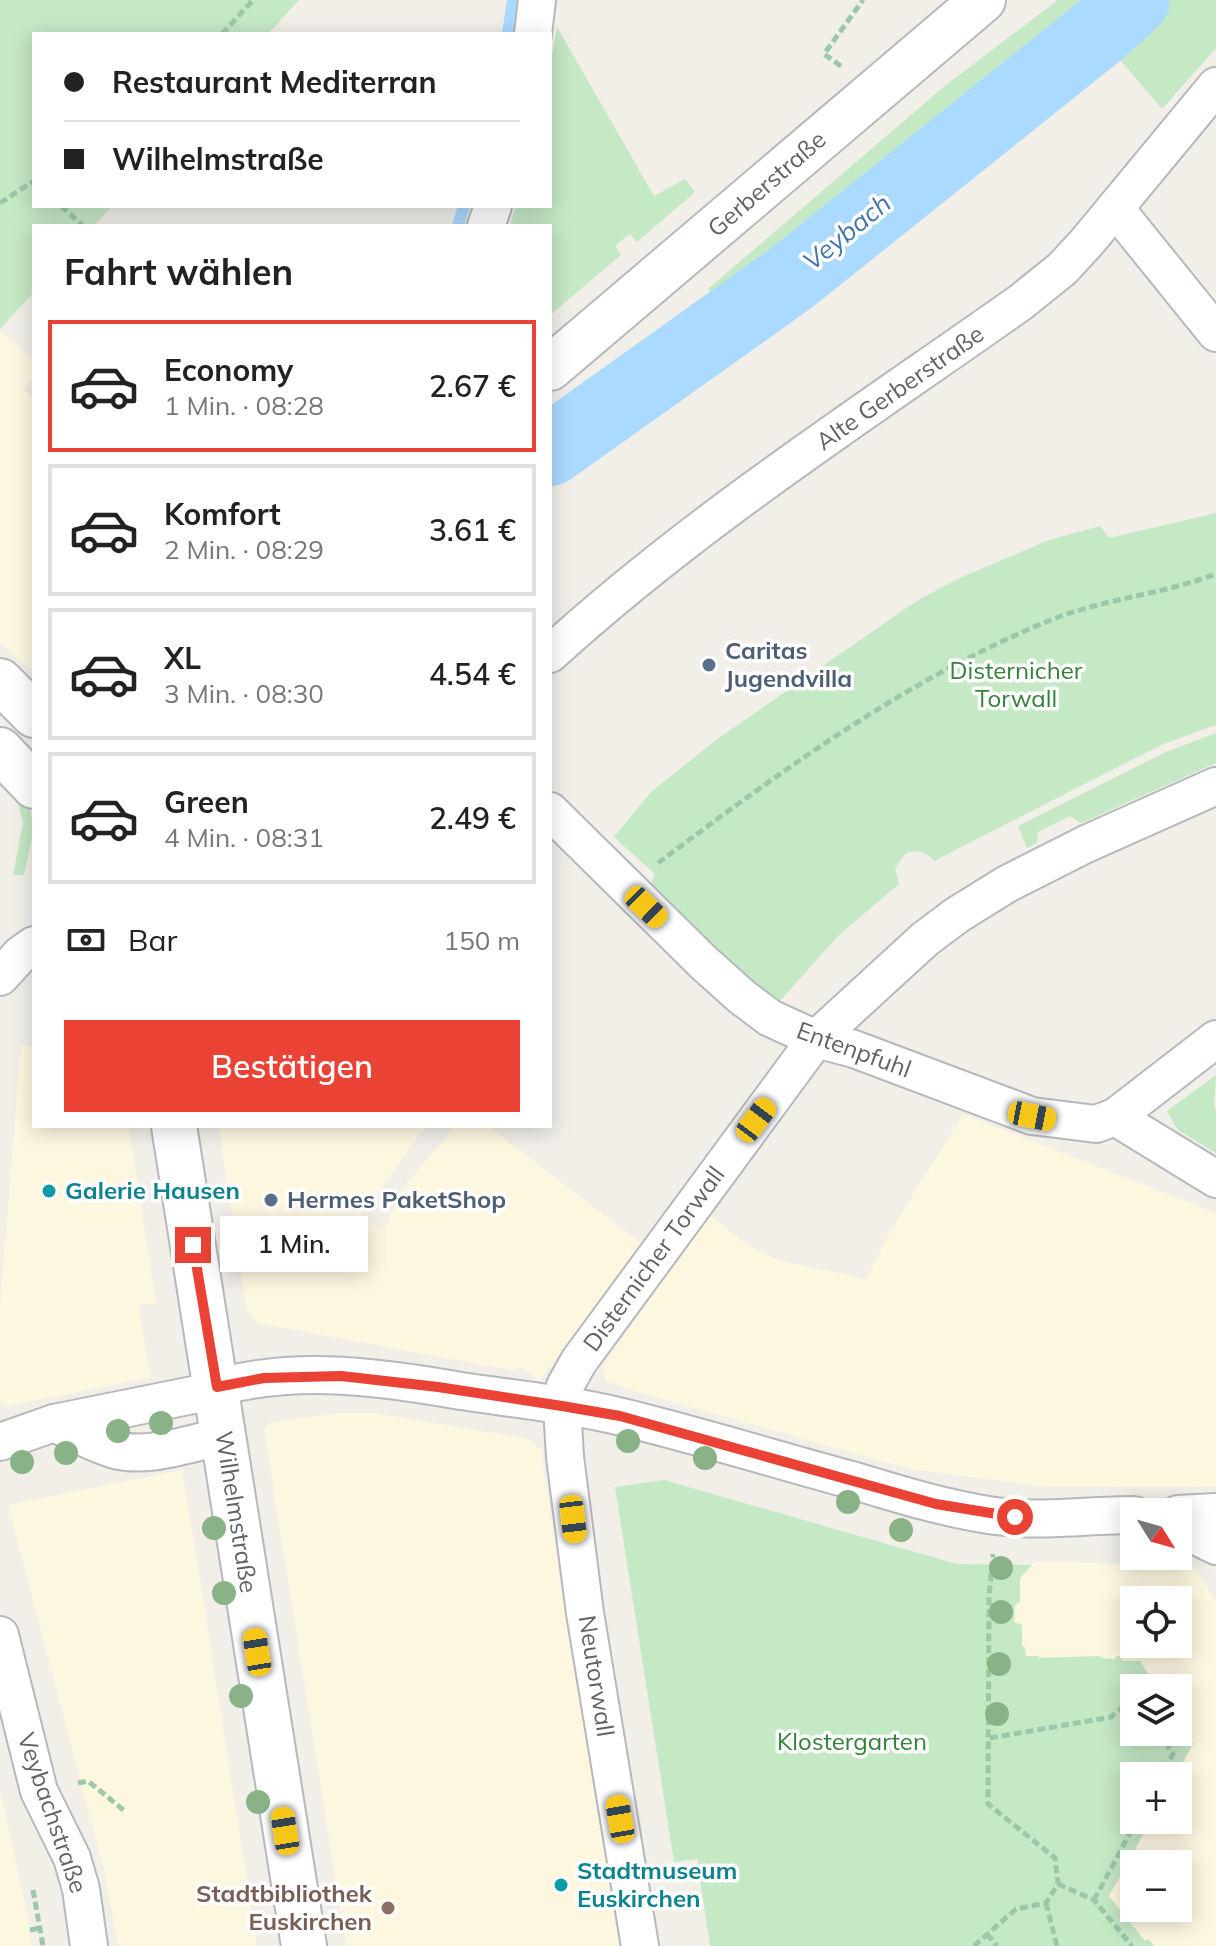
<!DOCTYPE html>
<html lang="de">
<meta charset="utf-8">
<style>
body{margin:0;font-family:Mulish,sans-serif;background:#f6f6f6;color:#222;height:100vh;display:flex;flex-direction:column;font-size:30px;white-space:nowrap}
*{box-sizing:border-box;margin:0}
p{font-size:26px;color:#767676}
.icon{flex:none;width:44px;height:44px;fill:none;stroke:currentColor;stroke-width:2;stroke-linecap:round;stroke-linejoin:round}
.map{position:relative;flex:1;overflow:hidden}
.sheet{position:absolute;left:32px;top:224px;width:520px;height:904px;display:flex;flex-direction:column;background:#fff;border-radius:0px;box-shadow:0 4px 20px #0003}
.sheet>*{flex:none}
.banner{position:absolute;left:32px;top:32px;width:520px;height:176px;border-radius:0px;box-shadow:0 4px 20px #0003;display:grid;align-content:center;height:176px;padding:0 32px;background:#fff}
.needle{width:52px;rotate:127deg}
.fabs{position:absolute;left:1120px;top:1498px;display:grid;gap:16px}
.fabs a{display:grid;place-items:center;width:72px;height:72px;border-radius:0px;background:#fff;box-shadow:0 4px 20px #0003;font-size:40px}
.end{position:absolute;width:36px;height:36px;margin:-18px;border:10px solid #ea4335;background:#fff;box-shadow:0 0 0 4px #fff}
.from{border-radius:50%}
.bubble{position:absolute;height:56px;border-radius:0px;background:#fff;box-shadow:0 4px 20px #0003;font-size:26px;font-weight:600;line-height:56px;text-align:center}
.car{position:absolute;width:24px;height:48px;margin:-24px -12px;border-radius:10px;box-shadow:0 0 6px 2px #0007;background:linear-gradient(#f5c518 24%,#345 0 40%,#f5c518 0 76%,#345 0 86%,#f5c518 0)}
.banner b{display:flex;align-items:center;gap:28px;height:76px;font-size:30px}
.banner b+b{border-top:2px solid #e0e0e0}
.banner i{width:20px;height:20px;background:#222}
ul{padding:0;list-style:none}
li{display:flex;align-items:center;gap:24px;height:132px;margin:0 16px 12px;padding:0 16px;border:4px solid #e0e0e0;border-radius:0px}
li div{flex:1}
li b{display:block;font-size:30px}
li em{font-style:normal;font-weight:600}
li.selected{border-color:#ea4335}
li>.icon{width:72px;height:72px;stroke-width:1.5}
h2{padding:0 32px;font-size:36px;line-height:96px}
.pay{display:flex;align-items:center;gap:20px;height:88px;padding:0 32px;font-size:30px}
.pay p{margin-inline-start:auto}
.action{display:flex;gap:16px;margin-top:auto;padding:16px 32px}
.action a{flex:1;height:92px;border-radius:0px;background:#ea4335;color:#fff;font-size:32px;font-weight:600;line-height:92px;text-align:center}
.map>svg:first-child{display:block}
.commercial{fill:#fef7e0;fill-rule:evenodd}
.green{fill:#c5e8c5}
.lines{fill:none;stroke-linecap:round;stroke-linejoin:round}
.stream{stroke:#aadaff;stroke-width:12}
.river{stroke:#aadaff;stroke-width:72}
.minor-casing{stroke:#b5b8bc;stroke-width:40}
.tertiary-casing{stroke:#b5b8bc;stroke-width:48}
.path{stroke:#9cc7a9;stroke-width:5;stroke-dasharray:8 4;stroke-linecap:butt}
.minor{stroke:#fff;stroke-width:36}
.tertiary{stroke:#fff;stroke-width:44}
.tree{fill:#89b387}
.route{stroke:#ea4335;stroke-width:10}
.service-dot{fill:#5c6f8a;stroke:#fff;stroke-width:3}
.culture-dot{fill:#0f9aa8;stroke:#fff;stroke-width:3}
.education-dot{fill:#8d6e63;stroke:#fff;stroke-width:3}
.labels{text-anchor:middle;stroke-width:7;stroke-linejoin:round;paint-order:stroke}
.street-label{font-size:24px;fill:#5f6368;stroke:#fff}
.service-label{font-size:24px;font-weight:bold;fill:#4e5e75;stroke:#fff;text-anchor:start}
.park-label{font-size:24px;fill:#348238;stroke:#fff}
.culture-label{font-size:24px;font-weight:bold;fill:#0d838f;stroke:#fff;text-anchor:start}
.education-label{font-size:24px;font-weight:bold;fill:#785e54;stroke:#fff;text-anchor:end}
.water-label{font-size:26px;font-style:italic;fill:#4174aa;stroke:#fff}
</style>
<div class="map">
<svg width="1216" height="1946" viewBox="0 0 1216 1946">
<rect width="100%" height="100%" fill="#f1efe8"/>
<!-- commercial -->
<g class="commercial">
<path d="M0,330L34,361V376L24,390L34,399V673L0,642Z"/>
<path d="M34,1045V1126H129L156,1304L138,1305L151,1377L6,1406L0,1400V1304L21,1046Z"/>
<path d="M963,1114L1216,1213V1487H1049L910,1469L637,1392L606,1381L602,1367L710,1215L745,1243L777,1260L866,1279L887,1237Z"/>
<path d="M222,1126H426L361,1216L384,1231L402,1189L455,1126H488L642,1244L540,1380L520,1366L516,1371L258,1323L247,1311L219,1131Z"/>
<path d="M338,1413H374L529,1439L541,1450L565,1612L573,1635L583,1697L579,1698L619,1946H346L264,1429L269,1423Z"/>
<path d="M182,1470L194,1540L257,1946H118L105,1874L8,1505Z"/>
<path d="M1035,1562L1193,1565L1216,1601V1946H1154L1148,1940L1145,1942L1108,1897L1151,1820H1178V1776H1175L1193,1744L1178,1721V1688H1157L1140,1661L1025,1656L1014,1622L1015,1604L1020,1601V1578ZM1134,1600H1178V1644H1134ZM1134,1864H1178V1908H1134Z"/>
<path d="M0,1790L27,1913L32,1946H0Z"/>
</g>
<!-- green -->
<g class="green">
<path d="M0,0H299L268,34H34V206H112L94,226H34V292L0,329Z"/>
<path d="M1058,0H1216V48L1162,109L1115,54L825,287L555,481L550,474V424L693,303L700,311L716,298L708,289L946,85Z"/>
<path d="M557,27L654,196L685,179L695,192L637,242L630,234L615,246L621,255L550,315V226H510L516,206H550V68Z"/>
<path d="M1216,513V725L1161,745L934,861C925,851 917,849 905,854L895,868L899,884L838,936L779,1002L751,984L649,888L655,874L614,837L651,792L716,740L918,600L962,577L1049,540L1100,526L1109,538Z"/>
<path d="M1216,733V763L1081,823L1070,816L1038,832L1037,843L1027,848L1018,826L1166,752Z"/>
<path d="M17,797L30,806L33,833L24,875H13L23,823Z"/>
<path d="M1216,1075L1214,1106L1216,1110V1153L1178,1130L1167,1111Z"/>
<path d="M664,1480L957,1564L1032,1565L1020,1578V1602L1015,1605L1014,1622L1022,1625V1646L1025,1647L1026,1656H1039V1658L1100,1656L1101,1658L1115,1659L1116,1656H1121L1122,1661H1140L1157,1688H1134V1732H1178V1721L1193,1744L1175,1776H1134V1820H1151L1109,1896L1145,1941L1148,1939L1154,1946H710L697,1859L674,1862L615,1487Z"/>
</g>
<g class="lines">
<!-- stream -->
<g class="stream">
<path d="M508,34L513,0"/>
<path d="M458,226L464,206"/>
</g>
<!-- river -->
<path class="river" d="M550,450L790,279L1100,31L1134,0"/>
<!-- minor casing -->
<g class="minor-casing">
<g id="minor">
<path d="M533,34L537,0"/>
<path d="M1115,208L1216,333"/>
<path d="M486,226L493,206"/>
<path d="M550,654C695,522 861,415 1021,302L1062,269L1087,242L1216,86"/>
<path d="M550,811L703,962L742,997L770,1018L816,1039L854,1049L1032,1116L1096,1124L1115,1117L1216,1039"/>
<path d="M0,977L21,954L34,945"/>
<path d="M1115,1117L1216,1179"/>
<path d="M54,1423C73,1432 92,1443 112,1449C146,1460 190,1443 224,1436"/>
<path d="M0,1442L54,1423L198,1394C281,1363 376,1376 461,1391C514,1399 569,1404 622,1417C700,1436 777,1460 855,1481C901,1495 947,1509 995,1516C1041,1522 1088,1515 1134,1515"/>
<path d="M1178,1514L1216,1512"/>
<path d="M1178,1527L1216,1546"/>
<path d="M0,1635L39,1791L72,1858L81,1889L89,1946"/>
<path d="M640,1946L585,1613L565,1457L562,1406L565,1386L579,1361L816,1039L925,939L957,915L1007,884L1086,844L1216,786"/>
</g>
</g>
<!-- tertiary casing -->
<g class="tertiary-casing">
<g id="tertiary">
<path d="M550,368L983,0"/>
<path d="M0,681L34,715"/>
<path d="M0,750L34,786"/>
<path d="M174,1126L304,1946"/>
</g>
</g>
<!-- path -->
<g class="path">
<path d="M222,34L253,0"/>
<path d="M841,66L824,54L863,0"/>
<path d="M0,203L34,181"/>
<path d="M61,206L83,226"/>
<path d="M658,863C780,772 905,680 1046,622C1100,599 1161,595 1216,574"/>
<path d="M1144,1688L1153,1681"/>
<path d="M1159,1732L1173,1754L1161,1776"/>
<path d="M990,1738L1111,1717L1134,1697"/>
<path d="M78,1783L88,1781L126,1812"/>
<path d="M1058,1884L1094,1900L1132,1946"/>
<path d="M33,1890L43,1946"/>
<path d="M1094,1900L1137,1820"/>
<path d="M1046,1903L1057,1946"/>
<path d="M30,1930L40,1928"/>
<path d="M987,1934L997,1946"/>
<path d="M974,1946L1016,1909L1046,1903L1058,1884L1055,1858L988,1804L989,1597L993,1554"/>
</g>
<!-- minor -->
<use href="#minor" class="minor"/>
<!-- tertiary -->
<use href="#tertiary" class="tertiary"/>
</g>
<!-- trees -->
<g class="tree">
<circle cx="161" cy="1423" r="12"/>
<circle cx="118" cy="1431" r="12"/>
<circle cx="628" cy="1441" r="12"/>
<circle cx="66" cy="1453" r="12"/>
<circle cx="705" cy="1458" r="12"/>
<circle cx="22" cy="1462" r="12"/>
<circle cx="848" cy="1502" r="12"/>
<circle cx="214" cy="1528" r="12"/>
<circle cx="901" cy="1530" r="12"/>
<circle cx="1001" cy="1568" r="12"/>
<circle cx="224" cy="1593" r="12"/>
<circle cx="1001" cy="1612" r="12"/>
<circle cx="999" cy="1664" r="12"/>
<circle cx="241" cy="1696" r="12"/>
<circle cx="997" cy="1714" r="12"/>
<circle cx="258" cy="1802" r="12"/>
</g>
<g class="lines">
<!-- route -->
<path class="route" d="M193,1245L217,1387L264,1378L341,1376L438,1387L562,1406L620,1416L936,1504L1015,1517"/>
</g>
<!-- markers -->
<g class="service-dot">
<circle cx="709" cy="665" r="8"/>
<circle cx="271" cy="1200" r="8"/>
</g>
<g class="culture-dot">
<circle cx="49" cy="1191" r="8"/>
<circle cx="561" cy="1885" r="8"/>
</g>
<circle class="education-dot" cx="388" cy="1908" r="8"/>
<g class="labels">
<!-- street labels -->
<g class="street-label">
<text transform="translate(767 184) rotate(-41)" y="8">Gerberstraße</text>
<text transform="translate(900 388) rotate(-35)" y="8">Alte Gerberstraße</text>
<text transform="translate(854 1050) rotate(20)" y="8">Entenpfuhl</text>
<text transform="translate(654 1259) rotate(-54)" y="8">Disternicher Torwall</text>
<text transform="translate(236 1512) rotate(81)" y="8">Wilhelmstraße</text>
<text transform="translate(596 1676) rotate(81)" y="8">Neutorwall</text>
<text transform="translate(52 1813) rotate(71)" y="8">Veybachstraße</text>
</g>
<!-- service labels -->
<g class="service-label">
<text x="725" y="659">Caritas<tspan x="725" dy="28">Jugendvilla</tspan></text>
<text x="287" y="1208">Hermes PaketShop</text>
</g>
<!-- park labels -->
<g class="park-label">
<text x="1016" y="679">Disternicher<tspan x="1016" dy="28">Torwall</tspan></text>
<text x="852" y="1750">Klostergarten</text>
</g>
<!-- culture labels -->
<g class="culture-label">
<text x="65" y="1199">Galerie Hausen</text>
<text x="577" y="1879">Stadtmuseum<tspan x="577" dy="28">Euskirchen</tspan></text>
</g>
<!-- education labels -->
<g class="education-label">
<text x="372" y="1902">Stadtbibliothek<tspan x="372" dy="28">Euskirchen</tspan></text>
</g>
<!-- water labels -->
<g class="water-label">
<text transform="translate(847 232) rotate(-39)" y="9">Veybach</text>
</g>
</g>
</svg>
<div class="fabs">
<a><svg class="needle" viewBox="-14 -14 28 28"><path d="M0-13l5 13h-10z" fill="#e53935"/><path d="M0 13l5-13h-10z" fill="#767676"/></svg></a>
<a><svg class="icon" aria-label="locate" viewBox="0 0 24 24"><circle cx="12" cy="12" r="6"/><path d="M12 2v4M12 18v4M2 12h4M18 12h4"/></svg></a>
<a><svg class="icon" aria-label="layers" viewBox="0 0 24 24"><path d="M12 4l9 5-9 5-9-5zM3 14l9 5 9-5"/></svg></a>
<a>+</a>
<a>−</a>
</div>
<i class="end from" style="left:1015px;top:1517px"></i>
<i class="end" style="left:193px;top:1245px"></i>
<div class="bubble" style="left:220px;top:1216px;width:148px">1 Min.</div>
<i class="car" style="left:646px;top:907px;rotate:134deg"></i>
<i class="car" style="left:1032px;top:1116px;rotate:101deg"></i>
<i class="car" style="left:756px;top:1120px;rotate:37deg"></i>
<i class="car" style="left:573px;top:1519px;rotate:173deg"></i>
<i class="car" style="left:257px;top:1652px;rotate:351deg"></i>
<i class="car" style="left:620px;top:1819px;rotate:350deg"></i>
<i class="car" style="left:285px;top:1831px;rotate:351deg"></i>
<div class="banner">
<b><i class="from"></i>Restaurant Mediterran</b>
<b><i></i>Wilhelmstraße</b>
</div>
<section class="sheet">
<h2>Fahrt wählen</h2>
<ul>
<li class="selected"><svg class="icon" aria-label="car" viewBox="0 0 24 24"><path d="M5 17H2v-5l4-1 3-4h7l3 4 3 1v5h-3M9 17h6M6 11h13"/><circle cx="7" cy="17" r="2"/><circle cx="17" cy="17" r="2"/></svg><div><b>Economy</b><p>1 Min. · 08:28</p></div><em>2.67 €</em></li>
<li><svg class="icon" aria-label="car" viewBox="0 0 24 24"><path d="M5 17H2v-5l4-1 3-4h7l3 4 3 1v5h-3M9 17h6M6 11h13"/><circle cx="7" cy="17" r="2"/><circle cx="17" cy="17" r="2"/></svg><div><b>Komfort</b><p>2 Min. · 08:29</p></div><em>3.61 €</em></li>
<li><svg class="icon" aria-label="car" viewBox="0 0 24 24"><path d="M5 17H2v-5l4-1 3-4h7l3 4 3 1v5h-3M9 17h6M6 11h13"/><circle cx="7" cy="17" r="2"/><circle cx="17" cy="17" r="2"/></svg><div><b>XL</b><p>3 Min. · 08:30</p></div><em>4.54 €</em></li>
<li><svg class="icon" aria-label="car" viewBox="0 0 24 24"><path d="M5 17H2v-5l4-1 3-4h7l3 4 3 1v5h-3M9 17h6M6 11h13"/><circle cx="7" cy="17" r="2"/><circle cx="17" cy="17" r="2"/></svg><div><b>Green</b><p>4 Min. · 08:31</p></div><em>2.49 €</em></li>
</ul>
<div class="pay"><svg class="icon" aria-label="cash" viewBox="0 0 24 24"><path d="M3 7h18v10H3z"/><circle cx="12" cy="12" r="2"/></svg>Bar<p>150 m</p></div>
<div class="action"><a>Bestätigen</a></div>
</section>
</div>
